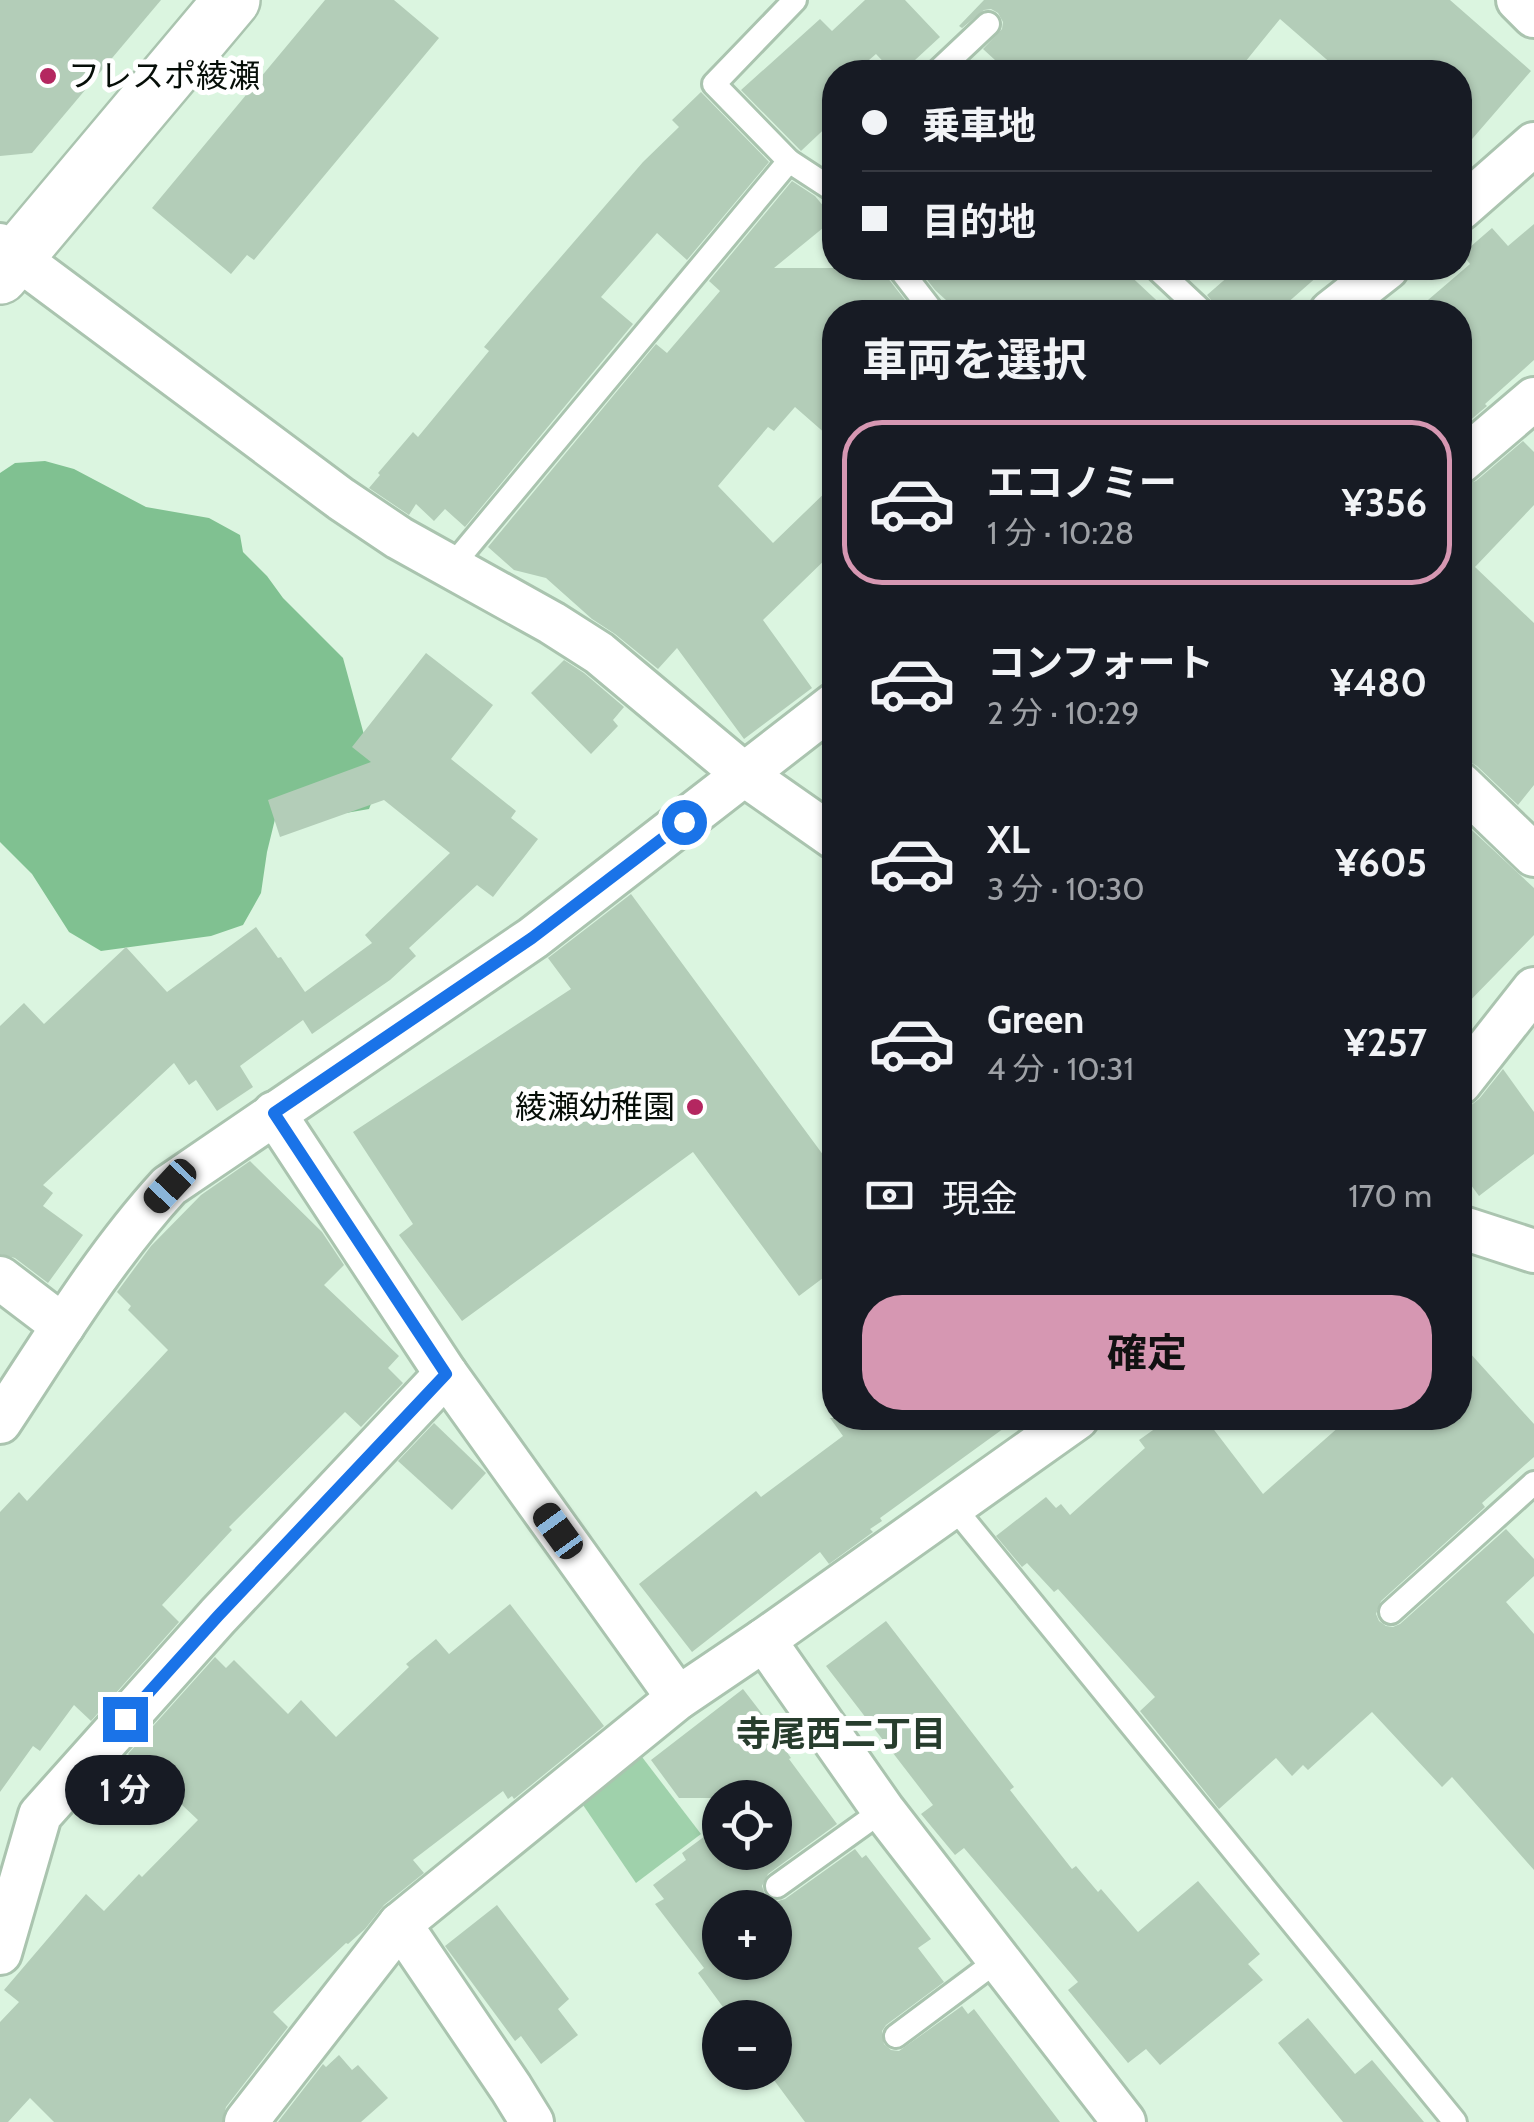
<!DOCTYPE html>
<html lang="ja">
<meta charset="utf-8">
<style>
body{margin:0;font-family:Cabin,"Noto Sans JP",sans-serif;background:#242831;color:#f1f3f6;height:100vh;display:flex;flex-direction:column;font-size:38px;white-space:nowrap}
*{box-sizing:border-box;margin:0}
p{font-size:32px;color:#9ea1a6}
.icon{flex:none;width:55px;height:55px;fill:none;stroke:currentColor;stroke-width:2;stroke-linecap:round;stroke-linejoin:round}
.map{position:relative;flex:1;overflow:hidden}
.side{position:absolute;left:822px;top:300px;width:650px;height:1130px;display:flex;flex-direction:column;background:#171b24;border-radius:40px;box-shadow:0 2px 8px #0004}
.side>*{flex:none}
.guide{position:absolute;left:822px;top:60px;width:650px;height:220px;border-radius:40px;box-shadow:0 2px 8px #0004;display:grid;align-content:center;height:220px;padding:0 40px;background:#171b24}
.tools{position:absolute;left:702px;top:1780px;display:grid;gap:20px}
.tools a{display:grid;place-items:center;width:90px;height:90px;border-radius:50%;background:#171b24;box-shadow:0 2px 8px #0004;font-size:50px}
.end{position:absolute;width:45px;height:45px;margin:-22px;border:12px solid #1a73e8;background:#fff;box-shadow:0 0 0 5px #fff}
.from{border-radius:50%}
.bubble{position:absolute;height:70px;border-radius:35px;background:#171b24;box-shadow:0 2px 8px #0004;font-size:32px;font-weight:700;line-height:70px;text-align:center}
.car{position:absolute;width:30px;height:60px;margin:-30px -15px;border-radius:12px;box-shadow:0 0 8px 2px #0007;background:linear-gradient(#222 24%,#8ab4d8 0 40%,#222 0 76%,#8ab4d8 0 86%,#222 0)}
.guide b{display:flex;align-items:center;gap:35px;height:95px;font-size:38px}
.guide b+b{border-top:2px solid #363941}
.guide i{width:25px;height:25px;background:#f1f3f6}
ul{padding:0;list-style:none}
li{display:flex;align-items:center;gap:30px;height:165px;margin:0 20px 15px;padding:0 20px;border:5px solid transparent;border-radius:40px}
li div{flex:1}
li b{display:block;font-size:38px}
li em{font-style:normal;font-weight:700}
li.current{border-color:#d697b2}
li>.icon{width:90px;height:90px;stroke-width:1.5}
h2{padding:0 40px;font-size:45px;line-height:120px}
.pay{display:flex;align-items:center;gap:25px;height:110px;padding:0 40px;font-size:38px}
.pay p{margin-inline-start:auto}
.button{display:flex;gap:20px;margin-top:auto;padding:20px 40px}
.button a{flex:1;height:115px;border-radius:40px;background:#d697b2;color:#111;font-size:40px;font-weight:700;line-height:115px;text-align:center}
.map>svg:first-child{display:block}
.green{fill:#9fd1ab}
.forest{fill:#80c191}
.building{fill:#b3cdb8;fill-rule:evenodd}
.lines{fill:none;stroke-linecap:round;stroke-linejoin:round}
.service-casing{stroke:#aac4af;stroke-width:28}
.minor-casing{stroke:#aac4af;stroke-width:48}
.tertiary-casing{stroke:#aac4af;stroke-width:60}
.service{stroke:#fff;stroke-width:22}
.minor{stroke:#fff;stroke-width:42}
.tertiary{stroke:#fff;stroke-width:55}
.route{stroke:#1a73e8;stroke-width:12}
.poi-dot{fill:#b42760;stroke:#fff;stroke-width:4}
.labels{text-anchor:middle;stroke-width:10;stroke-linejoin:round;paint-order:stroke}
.poi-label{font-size:32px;fill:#060e08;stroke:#fff;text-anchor:start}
.neighbourhood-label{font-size:35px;font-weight:bold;fill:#273d2d;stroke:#fff}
</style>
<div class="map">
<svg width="1534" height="2122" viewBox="0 0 1534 2122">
<rect width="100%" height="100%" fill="#dbf5e0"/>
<!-- green -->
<path class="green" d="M642,1757L701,1834L636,1883L581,1802Z"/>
<!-- forest -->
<path class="forest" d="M45,461L74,469L146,507L209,518L240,535L243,552L267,576L283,598L343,658L378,786L369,809L346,813L277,811L267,852L261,893L243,925L211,936L101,951L69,932L32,874L0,842V473L15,463Z"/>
<!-- building -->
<g class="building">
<path d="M0,0H161L32,153L0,156Z"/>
<path d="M325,0H394L439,38L254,260L247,255L231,274L152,208Z"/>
<path d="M865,0H905L940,37L902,72H893L876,54L855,72H835V119L801,151L741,90L820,19L832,31Z"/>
<path d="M984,0H1450L1531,71L1460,153V72H1341L1280,19L1237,72H1008L983,49L1002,29L1003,22L998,13L991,9L984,10L962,28L959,26Z"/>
<path d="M701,92L769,162L687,260L657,233L601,297L633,324L465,527L445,509L434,521L416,504L409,515L369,488L380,475L378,473L413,432L418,437L489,351L484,347L528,295L643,162L679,127L672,120Z"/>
<path d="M792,181L815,196L834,219L774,268H884L887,277L912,309L907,312H835V442L795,407L774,431L768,427L718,486L773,543L835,483V550L763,620L812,688L744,739L677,648L658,669L615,634L592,619L546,578L514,570L488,547L656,344L667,353L720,291L709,281Z"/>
<path d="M1534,224V360L1485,404L1487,406L1460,429V312H1414L1470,264L1462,254L1492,228L1508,246Z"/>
<path d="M918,268H1122L1169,312H959L935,290Z"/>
<path d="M1238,268H1327L1277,312H1218L1217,307L1207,295Z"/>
<path d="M1523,441L1534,452V505L1475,567L1534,623V785L1518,805L1477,766L1467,760H1460V486L1476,481Z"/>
<path d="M426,653L493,705L451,759L516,811L511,818L538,839L493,897L477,885L409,948L416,956L390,980L312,1034L303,1020L240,1066L253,1087L217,1111L196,1080L189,1085L174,1063L43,1185L53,1193L43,1206L83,1235L48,1283L15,1258L0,1254V1026L24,1003L44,1024L126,947L167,992L256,927L278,958L281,957L305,992L372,943L365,935L450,853L384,800L280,837L268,800L371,762L352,747Z"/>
<path d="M564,660L584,673L624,707L613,720L618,726L591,754L531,693Z"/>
<path d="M1460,819L1534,888V935L1460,1011L1472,1027L1460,1043Z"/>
<path d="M631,894L835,1171V1269L799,1296L693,1152L462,1321L399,1235L413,1224L353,1132L571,989L548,958Z"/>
<path d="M1503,1069L1534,1112V1154L1479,1196L1460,1170V1107L1470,1106L1479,1099Z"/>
<path d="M250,1161L322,1232L344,1265L324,1285L399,1356L388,1368L403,1383L361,1427L345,1412L229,1527L232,1530L162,1605L179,1622L91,1721L74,1705L40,1751L33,1746L0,1792V1512L19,1492L27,1501L168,1350L128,1310L131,1306L117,1292L151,1246L201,1195Z"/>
<path d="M1460,1342L1534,1424V1457L1482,1503L1485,1507L1381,1601L1376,1614L1379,1621L1386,1626L1393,1627L1400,1624L1506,1529L1534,1559V1576L1506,1602L1534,1634V1870L1452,1777L1442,1787L1372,1712L1308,1770L1303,1765L1292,1776L1276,1758L1219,1809L1140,1711L1155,1697L1058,1589L1054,1592L1027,1563L1022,1567L996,1536L1046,1497L1056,1508L1061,1504L1070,1515L1145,1448L1139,1440L1170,1418H1205L1263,1494L1349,1418H1460Z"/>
<path d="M830,1418H1018L880,1518L882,1521L870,1529L873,1532L829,1564L820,1552L692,1652L639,1584L756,1491L761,1497L843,1436Z"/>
<path d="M434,1423L486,1473L452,1510L398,1461Z"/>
<path d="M510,1604L604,1726L514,1799L512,1796L508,1799L503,1791L413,1860L424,1873L384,1905L365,1929L348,1944L346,1943L273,2012L288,2027L226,2107L222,2122H54L30,2098L8,2122H0V2022L19,2002L4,1990L86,1894L104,1911L139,1874L142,1877L198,1820L128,1754L215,1657L226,1668L234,1660L288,1714L301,1700L336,1737L409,1667L406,1664L436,1639L449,1654Z"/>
<path d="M886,1621L1014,1787L1010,1790L1072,1869L1076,1866L1098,1892L1101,1889L1138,1932L1198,1881L1260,1954L1248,1964L1263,1980L1160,2065L1146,2049L1128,2063L1068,1990L1078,1982L964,1848L955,1855L921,1814L933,1805L826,1666Z"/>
<path d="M743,1689L777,1733L775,1735L791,1758L789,1759L837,1824L768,1874L762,1886L765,1895L778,1901L785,1899L855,1849L862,1858L866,1855L931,1939L918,1948L944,1982L886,2025L882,2031L884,2044L891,2050L899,2051L962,2006L968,2014L974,2009L1060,2122H805L768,2072H775V2018H731L698,1973L704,1968L655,1904L664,1899L653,1885L686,1860L682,1853L720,1825V1852H775V1798H679L651,1760ZM720,1908H775V1962H720Z"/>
<path d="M497,1905L569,1999L558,2009L578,2035L541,2064L521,2036L515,2041L445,1946Z"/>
<path d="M1308,2018L1355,2074L1372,2060L1424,2122H1343L1278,2043Z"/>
<path d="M339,2055L352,2070L358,2065L388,2098L361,2122H278L323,2064L326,2067Z"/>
</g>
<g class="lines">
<!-- service casing -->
<g class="service-casing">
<g id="service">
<path d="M937,72L988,24"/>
<path d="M789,161L714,84L795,0"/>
<path d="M899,268L933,312"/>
<path d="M1156,268L1203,312"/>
<path d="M451,567L789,161L835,191"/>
<path d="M952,1505L1455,2122"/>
<path d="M1391,1612L1534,1483"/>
<path d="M777,1886L883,1810"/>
<path d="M896,2036L998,1960"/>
</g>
</g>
<!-- minor casing -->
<g class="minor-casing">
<g id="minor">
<path d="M1518,0L1534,16"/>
<path d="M1460,209L1534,144"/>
<path d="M0,245L341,499L399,538L552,623L599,653L745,775L835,838"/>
<path d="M1331,312L1387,268"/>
<path d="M1460,462L1534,399"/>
<path d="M1460,784L1534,855"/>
<path d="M1460,1083L1534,989"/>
<path d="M274,1113L446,1374L678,1698"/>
<path d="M1460,1227L1534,1251"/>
<path d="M0,1278L63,1326"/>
<path d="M0,1422C53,1342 104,1257 169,1186L533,938L835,704"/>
<path d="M764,1640L883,1810L1124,2122"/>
<path d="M400,1924L511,2088L532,2122"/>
<path d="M0,1953L40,1815L218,1616L446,1374"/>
<path d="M246,2122L400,1924L678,1698L764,1640L1077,1418"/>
</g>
</g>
<!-- tertiary casing -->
<g class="tertiary-casing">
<path id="tertiary" d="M0,276L232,0"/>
</g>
<!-- service -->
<use href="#service" class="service"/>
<!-- minor -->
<use href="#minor" class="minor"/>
<!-- tertiary -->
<use href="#tertiary" class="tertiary"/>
</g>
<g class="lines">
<!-- route -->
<path class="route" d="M125,1719L218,1616L446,1374L274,1113L532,938L684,822"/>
</g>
<!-- markers -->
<g class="poi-dot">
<circle cx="48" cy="76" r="10"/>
<circle cx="695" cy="1107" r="10"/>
</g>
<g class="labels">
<!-- poi labels -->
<g class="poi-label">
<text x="68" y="87">フレスポ綾瀬</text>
<text x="675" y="1118" text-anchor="end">綾瀬幼稚園</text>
</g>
<!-- neighbourhood labels -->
<g class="neighbourhood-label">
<text x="841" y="1746">寺尾西二丁目</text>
</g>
</g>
</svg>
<div class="tools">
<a><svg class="icon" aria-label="locate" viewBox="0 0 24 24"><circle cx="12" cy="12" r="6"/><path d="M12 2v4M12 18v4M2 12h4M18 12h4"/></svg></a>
<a>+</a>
<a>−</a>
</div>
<i class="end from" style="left:684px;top:822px"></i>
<i class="end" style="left:125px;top:1719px"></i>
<div class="bubble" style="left:65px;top:1755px;width:120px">1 分</div>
<i class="car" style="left:170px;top:1186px;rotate:223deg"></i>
<i class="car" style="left:558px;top:1531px;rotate:324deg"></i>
<div class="guide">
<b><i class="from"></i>乗車地</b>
<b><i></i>目的地</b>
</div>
<section class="side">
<h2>車両を選択</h2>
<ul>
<li class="current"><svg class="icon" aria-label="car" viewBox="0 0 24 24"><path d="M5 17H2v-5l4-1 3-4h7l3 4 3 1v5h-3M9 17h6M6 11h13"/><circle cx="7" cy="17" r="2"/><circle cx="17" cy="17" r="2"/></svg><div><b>エコノミー</b><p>1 分 · 10:28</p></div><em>¥356</em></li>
<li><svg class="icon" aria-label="car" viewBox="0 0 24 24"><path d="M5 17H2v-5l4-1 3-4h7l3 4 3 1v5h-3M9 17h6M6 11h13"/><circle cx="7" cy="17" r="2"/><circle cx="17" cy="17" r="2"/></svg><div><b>コンフォート</b><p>2 分 · 10:29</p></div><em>¥480</em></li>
<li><svg class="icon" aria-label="car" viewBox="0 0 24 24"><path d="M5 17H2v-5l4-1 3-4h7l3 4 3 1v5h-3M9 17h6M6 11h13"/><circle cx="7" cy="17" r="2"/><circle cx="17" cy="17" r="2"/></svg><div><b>XL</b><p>3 分 · 10:30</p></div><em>¥605</em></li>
<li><svg class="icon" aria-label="car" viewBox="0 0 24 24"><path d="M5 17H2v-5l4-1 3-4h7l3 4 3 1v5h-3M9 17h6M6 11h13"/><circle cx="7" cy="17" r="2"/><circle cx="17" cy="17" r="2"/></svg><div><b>Green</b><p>4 分 · 10:31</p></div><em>¥257</em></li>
</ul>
<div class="pay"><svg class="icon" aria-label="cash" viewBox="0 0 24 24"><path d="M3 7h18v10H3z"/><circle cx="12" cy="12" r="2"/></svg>現金<p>170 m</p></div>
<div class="button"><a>確定</a></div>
</section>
</div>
